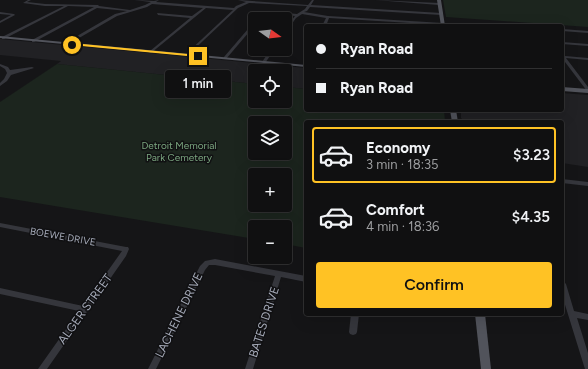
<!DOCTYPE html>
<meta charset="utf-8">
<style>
body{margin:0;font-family:Figtree,sans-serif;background:#1e1e1f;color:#f1f3f6;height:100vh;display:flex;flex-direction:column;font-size:15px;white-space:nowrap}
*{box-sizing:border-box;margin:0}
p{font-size:13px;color:#9c9d9f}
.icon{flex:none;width:22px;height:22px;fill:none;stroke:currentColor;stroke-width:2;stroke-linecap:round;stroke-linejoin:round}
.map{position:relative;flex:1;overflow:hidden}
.drawer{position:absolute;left:304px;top:120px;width:260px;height:196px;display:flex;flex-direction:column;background:#101011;border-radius:4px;box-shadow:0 4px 16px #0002,0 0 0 1px #303031}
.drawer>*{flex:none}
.banner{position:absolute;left:304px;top:24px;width:260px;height:88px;border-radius:4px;box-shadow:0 4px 16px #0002,0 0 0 1px #303031;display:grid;align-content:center;height:88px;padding:0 12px;background:#101011}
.needle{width:26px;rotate:104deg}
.controls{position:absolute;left:248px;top:12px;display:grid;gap:8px}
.controls a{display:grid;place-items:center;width:44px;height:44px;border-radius:4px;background:#101011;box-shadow:0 4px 16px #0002,0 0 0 1px #303031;font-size:20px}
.end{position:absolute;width:18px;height:18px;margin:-9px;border:5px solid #ffc224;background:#111;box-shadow:0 0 0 2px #111}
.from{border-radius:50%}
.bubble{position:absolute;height:28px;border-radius:4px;background:#101011;box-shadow:0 4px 16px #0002,0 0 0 1px #303031;font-size:13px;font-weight:600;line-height:28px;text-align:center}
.banner b{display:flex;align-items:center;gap:14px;height:38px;font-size:15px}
.banner b+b{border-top:1px solid #303031}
.banner i{width:10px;height:10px;background:#f1f3f6}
ul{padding:7px 0 0;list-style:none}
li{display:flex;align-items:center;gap:12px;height:56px;margin:0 8px 6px;padding:0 4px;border:2px solid transparent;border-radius:4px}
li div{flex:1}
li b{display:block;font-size:15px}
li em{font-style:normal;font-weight:600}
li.current{border-color:#ffc224}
li>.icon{width:36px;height:36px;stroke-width:1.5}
.button{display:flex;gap:8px;margin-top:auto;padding:8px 12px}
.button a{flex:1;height:46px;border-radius:4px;background:#ffc224;color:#111;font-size:16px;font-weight:600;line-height:46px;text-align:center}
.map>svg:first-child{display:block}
.built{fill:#212124}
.green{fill:#1c251e;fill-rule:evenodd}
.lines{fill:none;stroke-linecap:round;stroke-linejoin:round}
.minor{fill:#35363c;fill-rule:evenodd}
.major{fill:#51535b;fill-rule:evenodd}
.route{fill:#ffc224}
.labels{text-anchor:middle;stroke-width:3;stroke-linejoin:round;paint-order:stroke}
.park-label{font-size:10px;fill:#7aa57f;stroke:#101012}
.street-label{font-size:10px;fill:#a5aab8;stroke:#101012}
.near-street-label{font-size:12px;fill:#a5aab8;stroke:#101012}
</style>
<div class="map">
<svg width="588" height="369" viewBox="0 0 588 369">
<rect width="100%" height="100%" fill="#151517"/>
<!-- built -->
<g class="built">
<path d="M0,39L306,68V89L285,87V71H255V84L57,64L61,61L0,55Z"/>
<path d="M562,93L588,95V167L562,163V122H465L461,118V110H562Z"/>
</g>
<!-- green -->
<g class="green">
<path d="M443,0H588V27L446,17Z"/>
<path d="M57,64L255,84V101H285V87L306,89V110H444L445,122H306V248L285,244V227H255V239L0,197V102ZM255,123H285V153H255ZM255,175H285V205H255Z"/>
</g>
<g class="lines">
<!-- minor -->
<g class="minor">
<path d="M28,0H31L27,2L45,4L98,5L99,6L130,10L145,5L151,2L134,0L154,1L159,0L156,2L234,8L236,6L246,2L238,0L308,5L312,0H314L311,5L441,13L442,14L441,15L310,7L307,11L304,12L328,16L443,23L444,24L443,25L329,18L326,26H322L326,18L302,14L296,18L286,32H285V29L295,16L266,13L261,19H258L264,11L297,14L305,9L307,6L249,3L238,8L187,56L185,55L186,54L233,10L206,8L151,53L149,52L150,51L190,18L158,15L157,13L192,16L203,8L152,4L147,7L117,16L67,45H65V43L115,14L127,11L97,8L34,42H32V40L94,7L68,6L4,39H2V37L64,6H45L23,3Z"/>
<path d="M375,0L439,3L440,4L439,5Z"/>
<path d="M0,12L14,14L15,15L0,23V21L11,15L0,14Z"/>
<path d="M254,22H255V25L226,59H224V57Z"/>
<path d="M562,29L588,31V33L562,31Z"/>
<path d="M562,42L588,44V46L562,44Z"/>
<path d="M271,49H275L265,63H263L262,62Z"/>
<path d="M562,54L565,56L588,58V60L566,58L588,87V91H587L562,58Z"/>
<path d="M0,64L8,67L10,70L32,67L34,68L11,75L7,81L0,86V83L4,79L7,73L5,69L0,66Z"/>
<path d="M562,179L588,182V186L562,183Z"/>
<path d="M0,223L126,247H128L129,249L126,256L47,369H38L79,311L0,294V288L83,306L122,251L0,227Z"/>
<path d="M215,259L306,276V282L281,277L253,369H245L275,276L215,265H209L205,270L156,369H148L200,266L205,261Z"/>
<path d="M562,281L564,282L566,284L574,311L588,314V320L577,318L588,353V369H585L584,366L562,295Z"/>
<path d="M351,314H359L357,332L356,334L353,335L350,334L349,332Z"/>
</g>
<!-- major -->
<g class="major">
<path d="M437,0H441L445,26H441Z"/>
<path d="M0,36L306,65V67L0,38Z"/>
<path d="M562,87L588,89V93L562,91Z"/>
<path d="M450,110H456L458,122H452Z"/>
<path d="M475,314H485L491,369H481Z"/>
</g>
</g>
<!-- route -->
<path class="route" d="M72,43L198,55L200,56L198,57L71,45Z"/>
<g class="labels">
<!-- park labels -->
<g class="park-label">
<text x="179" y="149">Detroit Memorial<tspan x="179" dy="12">Park Cemetery</tspan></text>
</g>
<!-- street labels -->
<g class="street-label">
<text transform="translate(63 236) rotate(10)" y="4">BOEWE DRIVE</text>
</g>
<!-- near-street labels -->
<g class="near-street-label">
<text transform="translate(85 309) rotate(-54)" y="4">ALGER STREET</text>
<text transform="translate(179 315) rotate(-64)" y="4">LACHENE DRIVE</text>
<text transform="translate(264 322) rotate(-72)" y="4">BATES DRIVE</text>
</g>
</g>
</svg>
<div class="controls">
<a><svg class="needle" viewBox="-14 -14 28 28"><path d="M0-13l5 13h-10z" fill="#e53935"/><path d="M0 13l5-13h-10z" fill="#9c9d9f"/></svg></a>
<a><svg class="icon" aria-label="locate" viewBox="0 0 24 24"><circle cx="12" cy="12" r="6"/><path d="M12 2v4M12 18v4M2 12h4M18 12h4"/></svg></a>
<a><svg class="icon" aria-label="layers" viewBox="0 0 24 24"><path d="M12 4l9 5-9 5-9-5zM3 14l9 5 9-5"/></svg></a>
<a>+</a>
<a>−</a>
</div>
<i class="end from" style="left:72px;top:45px"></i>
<i class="end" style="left:198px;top:56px"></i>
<div class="bubble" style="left:165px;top:70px;width:66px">1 min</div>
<div class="banner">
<b><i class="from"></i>Ryan Road</b>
<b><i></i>Ryan Road</b>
</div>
<section class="drawer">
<ul>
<li class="current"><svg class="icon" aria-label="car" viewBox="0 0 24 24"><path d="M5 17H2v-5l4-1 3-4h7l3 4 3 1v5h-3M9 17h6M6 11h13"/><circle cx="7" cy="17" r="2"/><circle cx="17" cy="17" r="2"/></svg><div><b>Economy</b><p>3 min · 18:35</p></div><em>$3.23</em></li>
<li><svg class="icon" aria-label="car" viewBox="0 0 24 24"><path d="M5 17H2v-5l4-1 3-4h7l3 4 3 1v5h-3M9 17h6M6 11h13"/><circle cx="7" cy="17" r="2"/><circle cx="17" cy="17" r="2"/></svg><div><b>Comfort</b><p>4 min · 18:36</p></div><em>$4.35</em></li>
</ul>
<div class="button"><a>Confirm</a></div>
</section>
</div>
